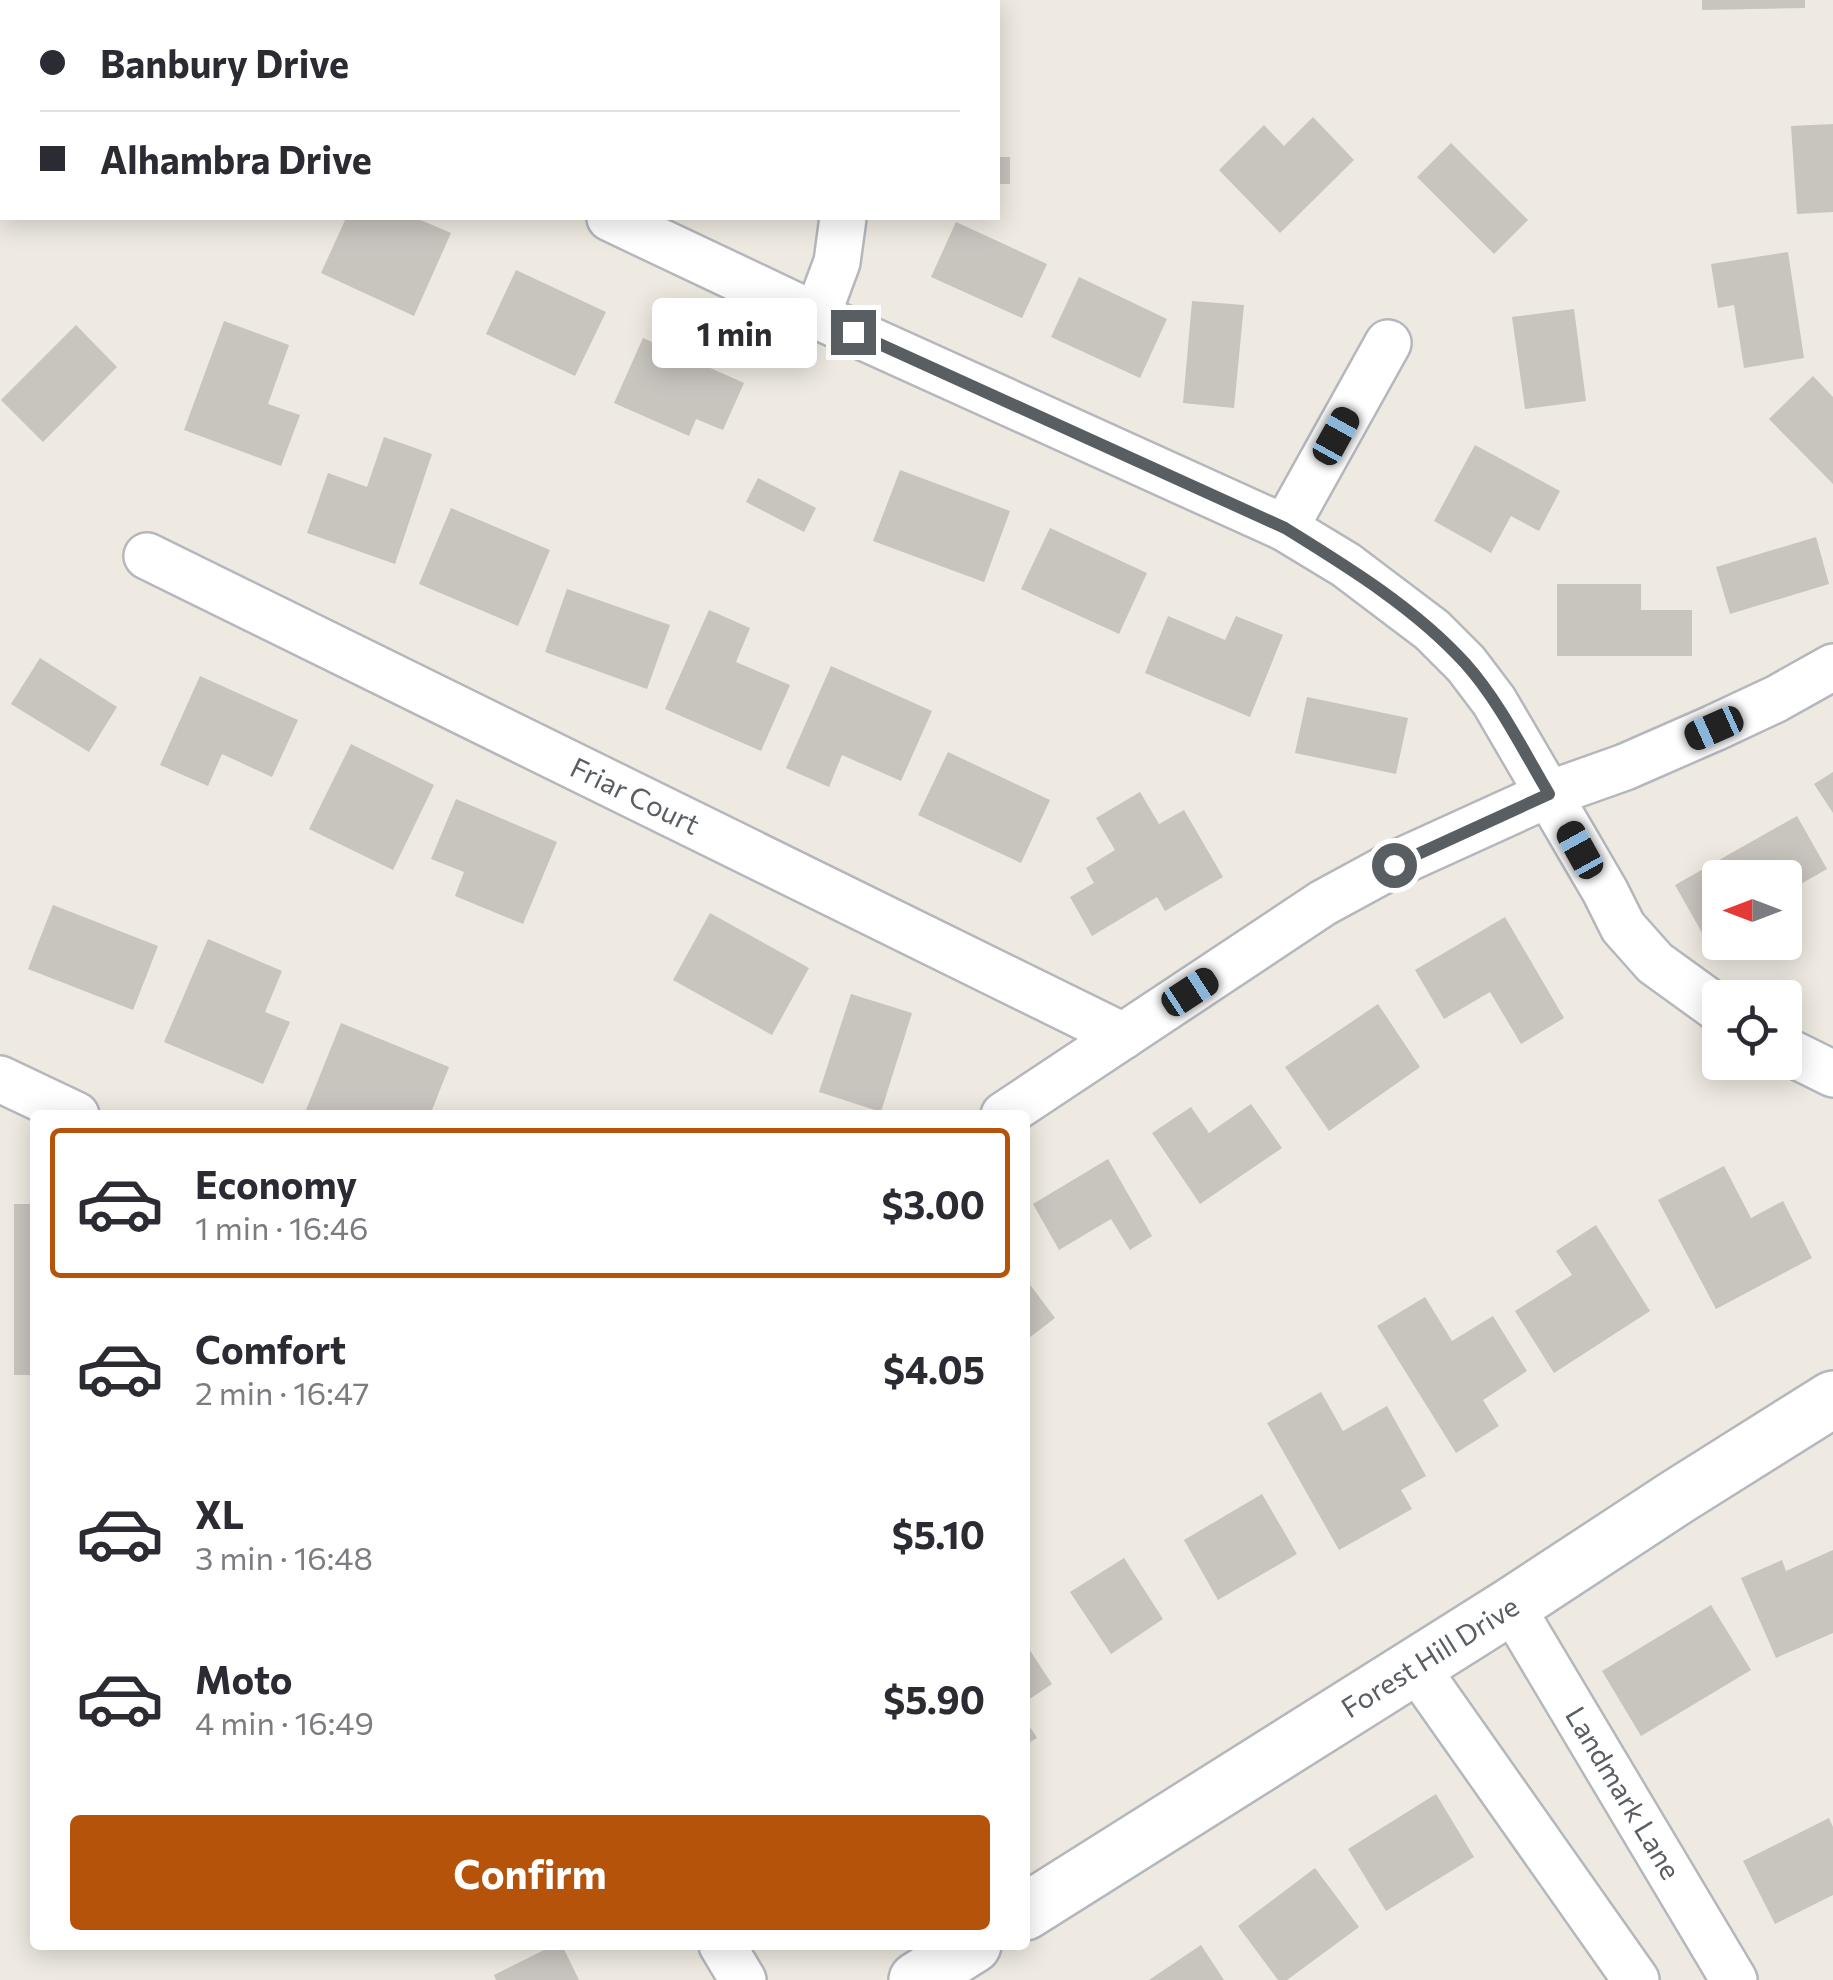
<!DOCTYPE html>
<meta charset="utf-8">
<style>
body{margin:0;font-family:Commissioner,sans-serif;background:#f7f7f7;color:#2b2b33;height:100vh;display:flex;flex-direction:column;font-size:38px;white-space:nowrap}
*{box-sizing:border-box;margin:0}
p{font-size:32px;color:#7c7c81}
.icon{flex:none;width:55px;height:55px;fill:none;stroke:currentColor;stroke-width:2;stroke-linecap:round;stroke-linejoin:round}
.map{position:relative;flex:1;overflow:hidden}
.panel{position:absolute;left:30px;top:1110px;width:1000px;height:840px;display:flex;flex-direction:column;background:#fff;border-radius:10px;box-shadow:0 5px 25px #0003}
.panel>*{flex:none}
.guide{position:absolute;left:0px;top:0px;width:1000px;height:220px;box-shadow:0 5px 25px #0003;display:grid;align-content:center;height:220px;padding:0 40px;background:#fff}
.needle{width:65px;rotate:270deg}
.buttons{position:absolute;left:1702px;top:860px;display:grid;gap:20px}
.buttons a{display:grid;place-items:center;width:100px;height:100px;border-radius:10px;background:#fff;box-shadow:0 5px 25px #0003;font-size:50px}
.end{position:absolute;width:45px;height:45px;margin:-22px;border:12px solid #595e63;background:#fff;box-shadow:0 0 0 5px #fff}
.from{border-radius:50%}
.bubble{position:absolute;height:70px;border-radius:10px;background:#fff;box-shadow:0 5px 25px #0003;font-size:32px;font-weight:700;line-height:70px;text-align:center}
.car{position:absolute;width:30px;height:60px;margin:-30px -15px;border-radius:12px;box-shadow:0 0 8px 2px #0007;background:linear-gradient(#222 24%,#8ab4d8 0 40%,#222 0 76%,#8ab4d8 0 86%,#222 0)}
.guide b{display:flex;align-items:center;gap:35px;height:95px;font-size:38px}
.guide b+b{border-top:2px solid #e1e1e2}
.guide i{width:25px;height:25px;background:#2b2b33}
ul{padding:18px 0 0;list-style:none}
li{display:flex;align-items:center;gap:30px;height:150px;margin:0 20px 15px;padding:0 20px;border:5px solid transparent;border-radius:10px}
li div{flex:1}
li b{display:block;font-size:38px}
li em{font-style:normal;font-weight:700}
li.selected{border-color:#b45309}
li>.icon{width:90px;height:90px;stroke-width:1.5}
.primary-button{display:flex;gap:20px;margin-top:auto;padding:20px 40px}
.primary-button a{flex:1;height:115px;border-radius:10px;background:#b45309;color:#fff;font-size:40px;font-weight:700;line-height:115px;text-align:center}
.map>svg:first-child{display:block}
.building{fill:#c8c4be}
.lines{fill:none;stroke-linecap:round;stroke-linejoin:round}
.minor-casing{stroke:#b4b8bc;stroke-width:50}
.tertiary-casing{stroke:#b4b8bc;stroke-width:60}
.minor{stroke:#fff;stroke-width:45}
.tertiary{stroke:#fff;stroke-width:55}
.route{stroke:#595e63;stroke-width:12}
.labels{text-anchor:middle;stroke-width:10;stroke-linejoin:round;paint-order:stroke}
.street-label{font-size:28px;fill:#595e63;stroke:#fff}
</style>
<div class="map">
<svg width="1833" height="1980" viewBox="0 0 1833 1980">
<rect width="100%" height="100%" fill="#eeeae1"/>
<!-- building -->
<g class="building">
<path d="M1702,0H1805V8L1702,10Z"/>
<path d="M1313,117L1354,160L1280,233L1219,170L1264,125L1284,146Z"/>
<path d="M1833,124V212L1797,214L1791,126Z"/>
<path d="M1451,143L1528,220L1494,254L1417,177Z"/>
<rect x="998" y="157" width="12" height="27"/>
<path d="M346,218H416L451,233L414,316L321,273Z"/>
<path d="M956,222L1047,264L1022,318L931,277Z"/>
<path d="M1788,252L1804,358L1744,368L1734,305L1718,308L1711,264Z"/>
<path d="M516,270L606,312L575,376L486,334Z"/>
<path d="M1079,277L1167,319L1140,378L1051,337Z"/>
<path d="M1192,301L1244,305L1234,408L1183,403Z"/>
<path d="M1574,309L1586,401L1525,409L1512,317Z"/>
<path d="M224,321L289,345L268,404L300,415L281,466L184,430Z"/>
<path d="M76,325L117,367L43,442L1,400Z"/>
<path d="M643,338L744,383L723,430L696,419L689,436L614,403Z"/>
<path d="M1813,376L1833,397V484L1769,419Z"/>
<path d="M384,437L432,454L395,564L307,533L328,473L367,487Z"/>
<path d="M1475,445L1560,491L1539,531L1511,516L1491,553L1434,521Z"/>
<path d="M900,470L1010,511L984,582L873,541Z"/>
<path d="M758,478L816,508L804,532L746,502Z"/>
<path d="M451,508L550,550L518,626L419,584Z"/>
<path d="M1050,528L1147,573L1119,634L1021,589Z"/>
<path d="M1816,537L1829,584L1730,614L1716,567Z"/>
<path d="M1557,584H1641V610H1692V656H1557Z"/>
<path d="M567,589L670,625L647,689L545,652Z"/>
<path d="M709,610L750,628L736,662L790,685L761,751L665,709Z"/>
<path d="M1168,616L1225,640L1236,616L1283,635L1250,717L1145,673Z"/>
<path d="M40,658L117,707L89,752L11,704Z"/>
<path d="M831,666L932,711L901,781L842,755L829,787L786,768Z"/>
<path d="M200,676L298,720L272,777L222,754L208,786L160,765Z"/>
<path d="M1307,697L1408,718L1396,774L1295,753Z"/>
<path d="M351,744L434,785L393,870L309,829Z"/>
<path d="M948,752L1050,800L1021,863L918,815Z"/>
<path d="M1833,772V813L1814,784Z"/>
<path d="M1140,792L1159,824L1184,810L1223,877L1165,911L1157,897L1092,936L1070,897L1094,883L1086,868L1115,850L1096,818Z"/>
<path d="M456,799L557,842L523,924L455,896L464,872L431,859Z"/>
<path d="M1797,816L1827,869L1785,893V878H1720V929L1705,938L1675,885Z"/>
<path d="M53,905L158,946L133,1010L28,969Z"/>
<path d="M710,913L809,968L772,1035L673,980Z"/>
<path d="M1505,917L1564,1018L1521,1044L1490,992L1444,1019L1415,970Z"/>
<path d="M208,939L282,971L265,1012L290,1022L263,1084L164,1042Z"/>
<path d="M851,994L912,1013L881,1112L819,1092Z"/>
<path d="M1378,1004L1420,1067L1329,1131L1285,1067Z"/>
<path d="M341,1023L449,1067L430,1115H304Z"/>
<path d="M1251,1104L1282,1148L1200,1204L1152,1133L1191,1107L1209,1133Z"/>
<path d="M1108,1159L1152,1236L1130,1250L1111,1219L1059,1250L1033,1204Z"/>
<path d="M1724,1166L1751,1218L1783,1201L1812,1258L1716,1309L1658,1200Z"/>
<rect x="14" y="1204" width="21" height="171"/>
<path d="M1596,1225L1650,1311L1554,1373L1515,1311L1572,1275L1556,1251Z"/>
<path d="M1025,1278L1055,1318L1025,1341Z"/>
<path d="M1425,1297L1452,1341L1493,1316L1527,1371L1483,1400L1499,1426L1456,1453L1377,1326Z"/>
<path d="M1321,1392L1343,1431L1387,1406L1426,1476L1401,1490L1412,1509L1339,1550L1267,1423Z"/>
<path d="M1262,1494L1297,1554L1218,1600L1184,1540Z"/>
<path d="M1833,1550V1633L1776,1658L1741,1578L1782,1560L1786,1571Z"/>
<path d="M1124,1558L1163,1619L1111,1654L1070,1592Z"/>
<path d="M1711,1605L1751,1670L1641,1736L1602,1671Z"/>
<path d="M1029,1649L1052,1684L1025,1702V1651Z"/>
<path d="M1025,1719L1037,1738L1025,1745Z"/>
<path d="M1436,1794L1474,1857L1386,1911L1348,1849Z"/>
<path d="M1829,1818L1833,1827V1895L1775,1924L1743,1861Z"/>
<path d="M1315,1868L1359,1927L1287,1980H1278L1238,1926Z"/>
<path d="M554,1945H562L579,1980H496L494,1975Z"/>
<path d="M1201,1945L1224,1980H1149Z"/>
</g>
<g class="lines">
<!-- minor casing -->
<g class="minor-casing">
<g id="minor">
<path d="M392,0V2"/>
<path d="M846,2V0"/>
<path d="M610,218L817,316L1285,528L1346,565L1432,630L1466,664L1494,701L1605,891L1623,927L1655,963L1720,1010"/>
<path d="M817,316L837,262L843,218"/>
<path d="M1285,528L1388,343"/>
<path d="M147,556L1123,1036"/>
<path d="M1785,1050L1833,1074"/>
<path d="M0,1079L76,1115"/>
<path d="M1004,1115L1323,903L1393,865L1549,794L1625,767L1714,728L1776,699L1833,667"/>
<path d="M1511,1606L1734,1980"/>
<path d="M1415,1666L1636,1980"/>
<path d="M722,1945L743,1980"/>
</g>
</g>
<!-- tertiary casing -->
<g class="tertiary-casing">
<g id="tertiary">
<path d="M1025,1912L1511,1606L1677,1497L1833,1399"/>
<path d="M917,1980L973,1945"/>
</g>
</g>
<!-- minor -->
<use href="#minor" class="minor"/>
<!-- tertiary -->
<use href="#tertiary" class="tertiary"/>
</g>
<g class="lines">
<!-- route -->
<path class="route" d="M853,332L1285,528C1348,567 1415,608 1465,663C1499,701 1523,750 1549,794L1394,865"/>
</g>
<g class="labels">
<!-- street labels -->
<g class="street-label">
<text transform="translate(635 796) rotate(26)" y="10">Friar Court</text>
<text transform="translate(1430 1657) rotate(-32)" y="10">Forest Hill Drive</text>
<text transform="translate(1623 1793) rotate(59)" y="10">Landmark Lane</text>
</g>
</g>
</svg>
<div class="buttons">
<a><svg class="needle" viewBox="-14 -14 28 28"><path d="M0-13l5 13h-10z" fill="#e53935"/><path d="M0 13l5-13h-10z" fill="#7c7c81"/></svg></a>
<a><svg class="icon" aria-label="locate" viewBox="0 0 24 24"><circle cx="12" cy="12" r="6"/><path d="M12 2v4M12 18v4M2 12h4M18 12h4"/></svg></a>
</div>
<i class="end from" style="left:1394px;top:865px"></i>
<i class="end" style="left:853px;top:332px"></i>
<div class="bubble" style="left:652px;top:298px;width:165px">1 min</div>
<i class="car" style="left:1336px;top:436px;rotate:29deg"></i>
<i class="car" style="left:1714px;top:728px;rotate:246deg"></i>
<i class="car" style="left:1580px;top:850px;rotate:331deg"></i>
<i class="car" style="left:1190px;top:992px;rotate:57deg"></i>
<div class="guide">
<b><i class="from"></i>Banbury Drive</b>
<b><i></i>Alhambra Drive</b>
</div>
<section class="panel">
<ul>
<li class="selected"><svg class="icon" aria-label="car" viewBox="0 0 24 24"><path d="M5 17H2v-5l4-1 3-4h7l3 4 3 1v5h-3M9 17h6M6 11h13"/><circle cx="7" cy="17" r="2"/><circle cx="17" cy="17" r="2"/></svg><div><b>Economy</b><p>1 min · 16:46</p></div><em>$3.00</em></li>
<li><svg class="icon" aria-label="car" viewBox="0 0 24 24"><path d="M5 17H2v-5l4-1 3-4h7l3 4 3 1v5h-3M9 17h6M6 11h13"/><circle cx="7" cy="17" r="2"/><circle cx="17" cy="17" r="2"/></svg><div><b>Comfort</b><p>2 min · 16:47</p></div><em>$4.05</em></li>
<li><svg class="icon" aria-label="car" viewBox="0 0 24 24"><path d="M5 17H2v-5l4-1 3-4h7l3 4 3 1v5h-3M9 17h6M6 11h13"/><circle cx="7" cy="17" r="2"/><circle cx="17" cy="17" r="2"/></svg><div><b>XL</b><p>3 min · 16:48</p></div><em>$5.10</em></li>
<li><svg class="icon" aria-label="car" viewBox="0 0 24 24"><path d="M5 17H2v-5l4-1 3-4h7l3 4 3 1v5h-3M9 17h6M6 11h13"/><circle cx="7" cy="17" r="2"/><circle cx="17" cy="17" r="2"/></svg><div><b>Moto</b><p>4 min · 16:49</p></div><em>$5.90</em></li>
</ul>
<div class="primary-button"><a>Confirm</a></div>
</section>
</div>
